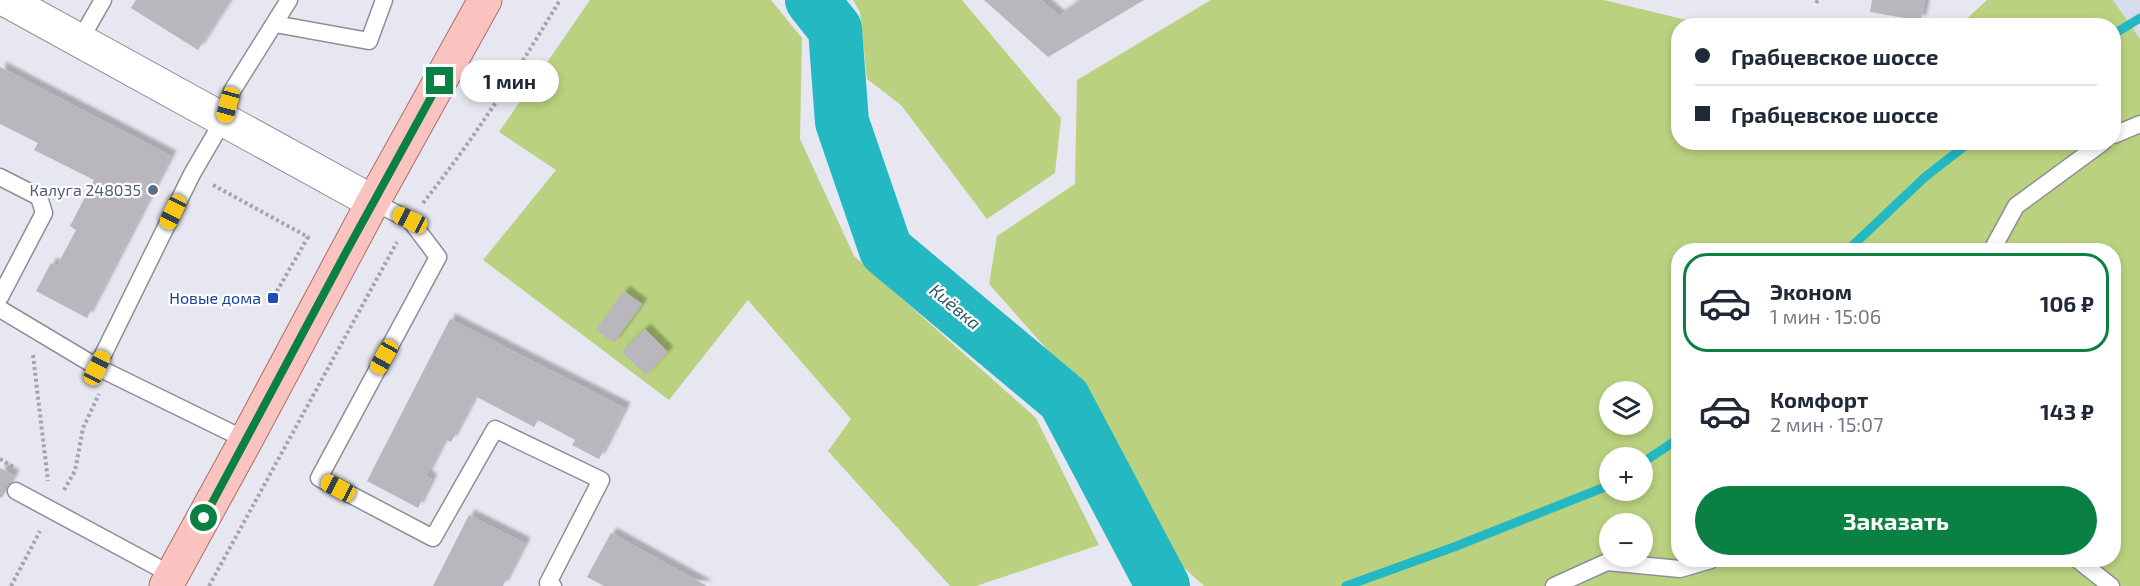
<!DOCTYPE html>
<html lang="ru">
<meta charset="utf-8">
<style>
body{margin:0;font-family:"Exo 2",sans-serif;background:#f6f6f7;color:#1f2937;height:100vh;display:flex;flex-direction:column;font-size:22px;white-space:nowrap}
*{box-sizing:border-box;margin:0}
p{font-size:20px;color:#747a83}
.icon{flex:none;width:33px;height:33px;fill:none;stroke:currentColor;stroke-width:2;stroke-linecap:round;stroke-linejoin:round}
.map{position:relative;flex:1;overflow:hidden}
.panel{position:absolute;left:1671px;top:243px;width:450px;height:324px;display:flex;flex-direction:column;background:#fff;border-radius:24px;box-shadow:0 3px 9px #0003}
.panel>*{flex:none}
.top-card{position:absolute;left:1671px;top:18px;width:450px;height:132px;border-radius:24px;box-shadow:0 3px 9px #0003;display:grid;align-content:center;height:132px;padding:0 24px;background:#fff}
.buttons{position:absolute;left:1599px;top:381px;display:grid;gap:12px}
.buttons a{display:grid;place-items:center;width:54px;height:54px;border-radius:50%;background:#fff;box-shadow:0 3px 9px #0003;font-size:30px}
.end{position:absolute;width:27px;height:27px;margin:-14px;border:8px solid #0b8043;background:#fff;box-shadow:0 0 0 3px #fff}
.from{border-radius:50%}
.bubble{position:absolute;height:42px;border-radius:21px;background:#fff;box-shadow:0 3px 9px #0003;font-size:20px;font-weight:700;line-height:42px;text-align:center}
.car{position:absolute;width:18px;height:36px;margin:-18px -9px;border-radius:8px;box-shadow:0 0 4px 2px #0007;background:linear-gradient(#f5c518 24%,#345 0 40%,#f5c518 0 76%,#345 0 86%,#f5c518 0)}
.top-card b{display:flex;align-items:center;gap:21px;height:57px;font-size:22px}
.top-card b+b{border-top:2px solid #e0e1e3}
.top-card i{width:15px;height:15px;background:#1f2937}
ul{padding:10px 0 0;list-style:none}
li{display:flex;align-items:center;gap:18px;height:99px;margin:0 12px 9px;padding:0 12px;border:3px solid transparent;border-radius:24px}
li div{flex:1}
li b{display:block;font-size:22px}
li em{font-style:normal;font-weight:700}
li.current{border-color:#0b8043}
li>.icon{width:54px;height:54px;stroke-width:1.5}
.action{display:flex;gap:12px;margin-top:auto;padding:12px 24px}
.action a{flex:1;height:69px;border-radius:36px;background:#0b8043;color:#fff;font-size:24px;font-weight:700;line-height:69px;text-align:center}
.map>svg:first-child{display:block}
.built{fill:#d8dbeb}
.green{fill:#bad27f;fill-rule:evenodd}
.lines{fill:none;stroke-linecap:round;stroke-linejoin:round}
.stream{stroke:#23b8c2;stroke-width:9}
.river{stroke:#23b8c2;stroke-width:54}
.building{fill:#b9b6be;filter:url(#shadow)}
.service-casing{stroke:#8d8f97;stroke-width:19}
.minor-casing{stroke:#8d8f97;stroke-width:35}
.primary-casing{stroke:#ab6f6c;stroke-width:35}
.path{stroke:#a4a5ac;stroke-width:4;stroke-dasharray:3 3;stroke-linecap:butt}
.service{stroke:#fff;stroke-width:16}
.minor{stroke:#fff;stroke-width:33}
.primary{stroke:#fbc3bf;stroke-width:33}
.route{stroke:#0b8043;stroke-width:8}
.service-dot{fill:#5c6f8a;stroke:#fff;stroke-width:2}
.transit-dot{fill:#1a4fb4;stroke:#fff;stroke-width:2}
.labels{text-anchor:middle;stroke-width:4.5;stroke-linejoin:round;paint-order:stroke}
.service-label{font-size:16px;fill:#4e5e75;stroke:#fff;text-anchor:end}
.transit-label{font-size:16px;fill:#164399;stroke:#fff;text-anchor:end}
.water-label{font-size:18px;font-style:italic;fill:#265e62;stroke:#fff}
</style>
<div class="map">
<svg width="2140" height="586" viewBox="0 0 2140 586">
<defs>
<filter id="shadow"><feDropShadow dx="5.5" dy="-5.5" stdDeviation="1.5" flood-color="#0004"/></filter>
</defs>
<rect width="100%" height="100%" fill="#e6e7f0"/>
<!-- built -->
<path class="built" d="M2113,0H2140V39Z"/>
<!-- green -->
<g class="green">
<path d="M590,0H771L802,38L800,139L854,256L1036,418L1099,545L976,586H950L828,451L851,419L748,300L669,400L483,260L556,170L499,132Z"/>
<path d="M853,0H962L1061,118L1055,173L987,219L901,105L867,79L860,12Z"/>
<path d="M1211,0H1604L1707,25L1678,26V142H2114V26L1960,25L1987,0H2113L2140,39V586H1204L1180,564L1093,401L989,284L997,236L1075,184L1077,80ZM1678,250H2114V560H1678ZM1610,392H1642V424H1610ZM1610,458H1642V490H1610ZM1610,524H1642V556H1610Z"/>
</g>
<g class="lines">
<!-- stream -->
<g class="stream">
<path d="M2114,34L2140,18"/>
<path d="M1848,250L1925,177L1970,142"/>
<path d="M1642,463L1678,439"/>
<path d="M1346,586L1454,547L1610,485"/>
</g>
<!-- river -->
<path class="river" d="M812,0L835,29L842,122L886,250L1064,399L1163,586"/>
</g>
<!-- building -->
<g class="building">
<path d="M136,0H230L198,50L131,8Z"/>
<path d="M984,0H1041L1059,16L1081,0H1144L1048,57Z"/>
<path d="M1872,0H1925L1921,21L1870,12Z"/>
<path d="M0,67L171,156L87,318L36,291L51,263L57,266L76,230L70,226L94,180L34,150L38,143L0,124Z"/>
<path d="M624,291L642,304L614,343L596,330Z"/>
<path d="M450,319L625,408L599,459L572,445L575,440L538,420L534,427L475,396L451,442L445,439L426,476L432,479L418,508L367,481Z"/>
<path d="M645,329L668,352L646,375L622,352Z"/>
<path d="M0,468L14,475L2,498L0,497Z"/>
<path d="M469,515L525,543L503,586H433Z"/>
<path d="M611,533L707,586H604L587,577Z"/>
</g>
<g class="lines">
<!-- service casing -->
<g class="service-casing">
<g id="service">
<path d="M275,24L369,41L384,0"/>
<path d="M80,40L103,0"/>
<path d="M2114,135L2140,124"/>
<path d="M0,177L39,197L44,213L0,297"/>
<path d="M373,202L410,220L438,257L319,478L433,538L495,429L601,480L548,583L553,586"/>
<path d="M1992,250L2016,206L2103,142"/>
<path d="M0,309L97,367L246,440"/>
<path d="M97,367L192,174L224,119L232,91L289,0"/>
<path d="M16,491L172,575"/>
<path d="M2078,560L2111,586"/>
<path d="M1554,586L1607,562L1680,569L1711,560"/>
</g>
</g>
<!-- minor casing -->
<g class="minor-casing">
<path id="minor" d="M6,0L373,202"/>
</g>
<!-- primary casing -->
<g class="primary-casing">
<path id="primary" d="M166,586L246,440L373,202L485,0"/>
</g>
<!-- path -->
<g class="path">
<path d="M1816,3L1818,0"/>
<path d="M213,185L308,237L273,298"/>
<path d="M423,203C474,139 518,70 560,0"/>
<path d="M33,355L48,481"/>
<path d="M0,459L15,468"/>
<path d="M64,490L75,471L83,428L99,394"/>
<path d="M11,586L40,531"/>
<path d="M209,586L397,242"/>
</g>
<!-- service -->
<use href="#service" class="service"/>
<!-- minor -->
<use href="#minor" class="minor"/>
<!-- primary -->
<use href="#primary" class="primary"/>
</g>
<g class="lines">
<!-- route -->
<path class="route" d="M204,518L344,256L440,81"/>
</g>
<!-- markers -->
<circle class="service-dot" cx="153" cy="190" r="6"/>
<rect class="transit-dot" x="267" y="292" width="12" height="12" rx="3"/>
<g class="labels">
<!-- service labels -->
<g class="service-label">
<text x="141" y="196">Калуга 248035</text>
</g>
<!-- transit labels -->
<g class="transit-label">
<text x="261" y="304">Новые дома</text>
</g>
<!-- water labels -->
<g class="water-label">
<text transform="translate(955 307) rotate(40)" y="6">Киёвка</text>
</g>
</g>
</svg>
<div class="buttons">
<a><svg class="icon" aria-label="layers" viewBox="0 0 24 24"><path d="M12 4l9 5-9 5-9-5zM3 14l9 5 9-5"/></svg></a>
<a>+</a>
<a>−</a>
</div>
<i class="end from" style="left:204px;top:518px"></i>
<i class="end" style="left:440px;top:81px"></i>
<div class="bubble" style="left:460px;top:60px;width:99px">1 мин</div>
<i class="car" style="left:228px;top:105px;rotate:195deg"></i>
<i class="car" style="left:173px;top:212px;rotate:206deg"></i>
<i class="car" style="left:410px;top:220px;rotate:296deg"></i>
<i class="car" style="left:384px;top:357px;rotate:209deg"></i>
<i class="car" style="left:97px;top:368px;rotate:26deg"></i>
<i class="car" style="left:338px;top:488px;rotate:298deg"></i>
<div class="top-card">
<b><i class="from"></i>Грабцевское шоссе</b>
<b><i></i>Грабцевское шоссе</b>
</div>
<section class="panel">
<ul>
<li class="current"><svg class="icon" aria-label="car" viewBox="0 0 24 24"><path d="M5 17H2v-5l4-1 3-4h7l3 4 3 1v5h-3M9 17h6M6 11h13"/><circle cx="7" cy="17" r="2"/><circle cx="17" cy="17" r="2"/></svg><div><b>Эконом</b><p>1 мин · 15:06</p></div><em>106 ₽</em></li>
<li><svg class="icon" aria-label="car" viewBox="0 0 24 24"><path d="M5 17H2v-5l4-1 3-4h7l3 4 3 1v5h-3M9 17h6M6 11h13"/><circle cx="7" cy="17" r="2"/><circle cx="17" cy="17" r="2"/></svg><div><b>Комфорт</b><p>2 мин · 15:07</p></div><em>143 ₽</em></li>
</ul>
<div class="action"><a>Заказать</a></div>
</section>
</div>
